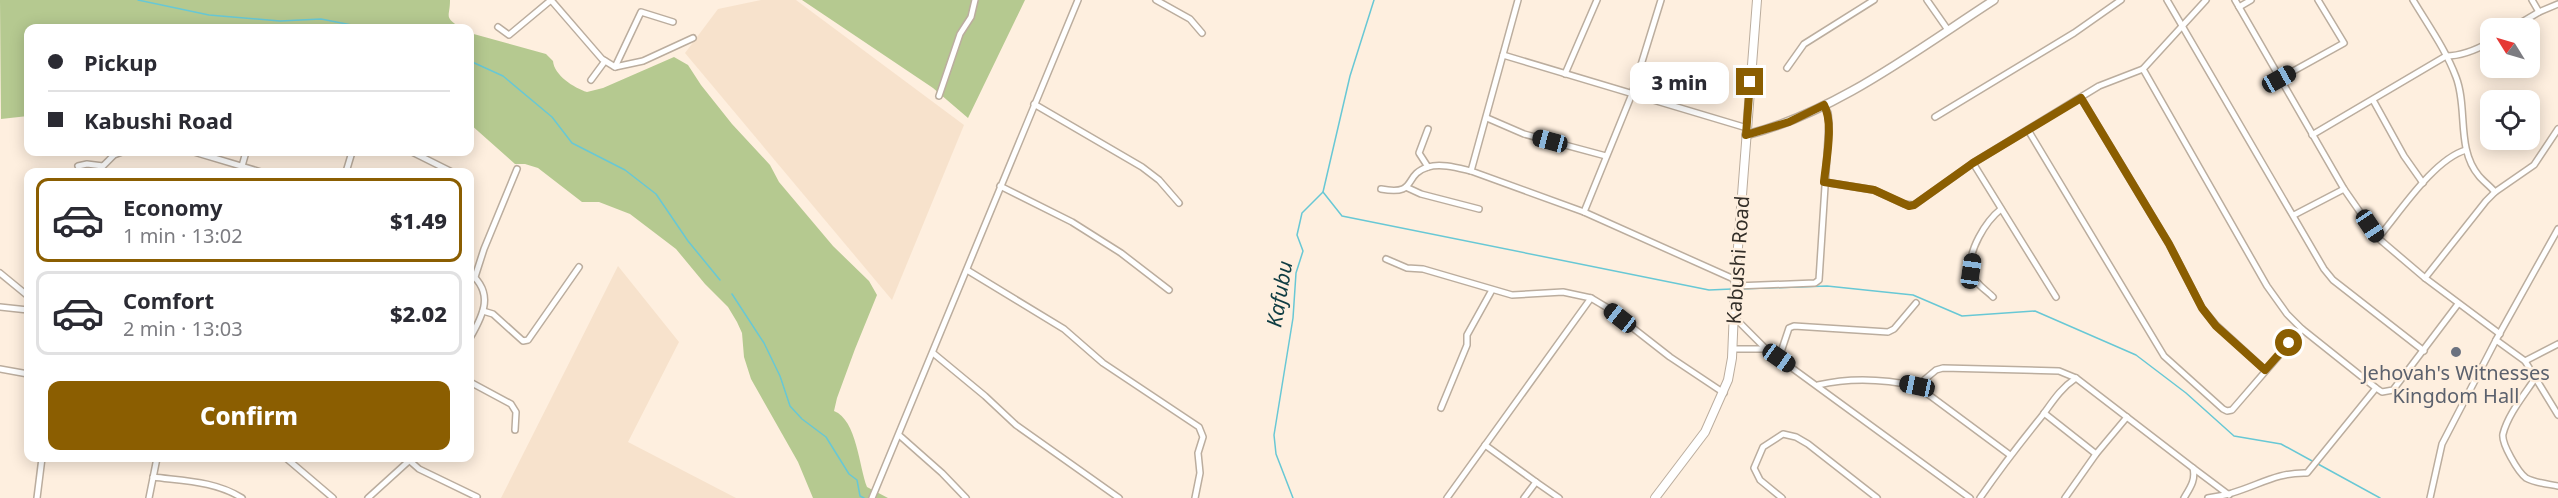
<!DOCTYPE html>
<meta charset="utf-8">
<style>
body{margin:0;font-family:"Noto Sans",sans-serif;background:#f7f7f7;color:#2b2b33;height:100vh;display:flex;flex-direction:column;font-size:22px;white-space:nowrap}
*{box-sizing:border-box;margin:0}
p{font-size:20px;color:#7c7c81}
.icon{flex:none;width:33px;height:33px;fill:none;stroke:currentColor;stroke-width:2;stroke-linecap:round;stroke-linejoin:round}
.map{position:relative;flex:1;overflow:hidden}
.sheet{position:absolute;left:24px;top:168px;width:450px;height:294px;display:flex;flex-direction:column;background:#fff;border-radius:12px;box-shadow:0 3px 15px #0003}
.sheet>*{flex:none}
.banner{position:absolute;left:24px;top:24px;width:450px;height:132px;border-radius:12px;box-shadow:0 3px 15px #0003;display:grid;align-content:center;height:132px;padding:0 24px;background:#fff}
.needle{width:39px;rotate:307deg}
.tools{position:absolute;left:2480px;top:18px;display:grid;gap:12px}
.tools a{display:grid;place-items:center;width:60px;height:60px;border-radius:12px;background:#fff;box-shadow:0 3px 15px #0003;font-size:30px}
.end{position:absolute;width:27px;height:27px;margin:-14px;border:8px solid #8b5e01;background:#fff;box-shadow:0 0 0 3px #fff}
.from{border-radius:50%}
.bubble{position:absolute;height:42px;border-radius:12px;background:#fff;box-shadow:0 3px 15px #0003;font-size:20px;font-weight:800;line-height:42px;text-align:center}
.car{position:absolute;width:18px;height:36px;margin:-18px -9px;border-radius:8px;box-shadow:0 0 4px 2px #0007;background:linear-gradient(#222 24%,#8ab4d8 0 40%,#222 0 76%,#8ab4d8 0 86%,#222 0)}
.banner b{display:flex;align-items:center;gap:21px;height:57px;font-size:22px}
.banner b+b{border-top:2px solid #e1e1e2}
.banner i{width:15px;height:15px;background:#2b2b33}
ul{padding:10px 0 0;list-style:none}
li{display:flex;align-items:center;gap:18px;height:84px;margin:0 12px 9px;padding:0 12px;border:3px solid #e1e1e2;border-radius:12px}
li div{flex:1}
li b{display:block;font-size:22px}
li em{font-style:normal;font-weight:800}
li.selected{border-color:#8b5e01}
li>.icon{width:54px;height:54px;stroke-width:1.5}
.button{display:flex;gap:12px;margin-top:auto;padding:12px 24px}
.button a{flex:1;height:69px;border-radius:12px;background:#8b5e01;color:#fff;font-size:24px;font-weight:800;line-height:69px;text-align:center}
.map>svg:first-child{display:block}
.built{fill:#f7e2cc}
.green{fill:#b5c990}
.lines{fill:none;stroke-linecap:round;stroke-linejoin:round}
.stream{stroke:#68c8d5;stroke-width:1.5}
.minor-casing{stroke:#bbad9e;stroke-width:8}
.tertiary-casing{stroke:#bbad9e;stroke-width:10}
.secondary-casing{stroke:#bbad9e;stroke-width:10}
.minor{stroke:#fff;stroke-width:5}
.tertiary{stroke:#fff;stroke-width:7}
.secondary{stroke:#fff;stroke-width:8}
.route{stroke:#8b5e01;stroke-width:8}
.worship-dot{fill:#6b7280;stroke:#feefdf;stroke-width:2}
.labels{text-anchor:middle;stroke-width:5;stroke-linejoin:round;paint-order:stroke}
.street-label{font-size:20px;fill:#332e28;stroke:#feefdf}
.worship-label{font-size:20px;fill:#5b616d;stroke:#feefdf}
.water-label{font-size:21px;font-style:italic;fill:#0e3c42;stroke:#feefdf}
</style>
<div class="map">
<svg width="2558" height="498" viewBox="0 0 2558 498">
<rect width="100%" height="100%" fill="#feefdf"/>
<!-- built -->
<g class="built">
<path d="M761,0H796L964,125L892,300L685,53L718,9Z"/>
<path d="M618,266L679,342L628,442L736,498H501Z"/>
</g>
<!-- green -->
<g class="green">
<path d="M0,0H450C450,18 443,16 461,28H28V116L1,119Z"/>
<path d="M802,0H1025L968,118L933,88Z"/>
<path d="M470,33L546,54L553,61C554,75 574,88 587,92L603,88L674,57L688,65L701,85L732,124L770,165L779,182L833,246L869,281L877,295L855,349L837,398L834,411C857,420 859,467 867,487L888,498H813L798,462L751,379L744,357L742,333L737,322L728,307L705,284L676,249L630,214L599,202H582L538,168L525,164H515L470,124Z"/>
</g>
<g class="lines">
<!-- stream -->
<g class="stream">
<path d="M138,0L209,15L280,21L321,19L367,28"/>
<path d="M470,61L503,76L552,117L572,143L625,170L656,194L688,241L720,280"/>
<path d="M1323,192L1342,216L1709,290L1732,289"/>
<path d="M1739,289L1827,286L1913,295L1962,316L2035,311L2136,355L2186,393L2234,436L2281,444L2314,462"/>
<path d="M732,294L764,343L780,376L790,406L802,419L826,437L849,474L857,480L860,496L864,498"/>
<path d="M2318,464L2380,498"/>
<path d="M1293,498L1276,454L1274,435L1293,318L1296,273L1303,251L1297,235L1302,213L1323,192L1350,76L1374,0"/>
</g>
<!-- minor casing -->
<g class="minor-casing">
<g id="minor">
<path d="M551,0L602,59L615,67L643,61L693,38"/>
<path d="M1156,0L1190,19L1202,33"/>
<path d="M1518,0L1471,171L1584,212L1736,280"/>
<path d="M1927,0L1948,30"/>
<path d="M2167,0L2324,269L2333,280L2424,351"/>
<path d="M2235,0L2344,189L2378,238L2425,278L2500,334"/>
<path d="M2413,0C2428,25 2446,50 2456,77C2468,108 2456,149 2479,176C2483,181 2490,186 2495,192"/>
<path d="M2532,0L2539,12L2558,4"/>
<path d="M2239,7L2251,0"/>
<path d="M498,27L509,35L551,0"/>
<path d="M2512,28L2539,12"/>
<path d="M1503,55L1747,128"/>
<path d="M615,67L641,12L673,22"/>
<path d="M1787,68L1804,44L1874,0"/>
<path d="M2143,69L2267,286L2287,314L2302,329L2376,388L2382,392L2393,390L2458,304"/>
<path d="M1565,74L1597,0"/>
<path d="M2279,79L2344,43L2318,0"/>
<path d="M591,80L605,61"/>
<path d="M939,96L960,34L971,17L975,0"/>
<path d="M2081,98L2169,244L2202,308L2216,325L2265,370"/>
<path d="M2373,100L2404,156L2423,183"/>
<path d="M1034,104L1142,167L1159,180L1179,203"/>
<path d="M1935,117L2074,33L2121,0"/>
<path d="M1487,118L1524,134L1606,156"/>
<path d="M2028,130L2164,356L2223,409L2227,411L2232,410L2302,329"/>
<path d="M2312,135L2446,56C2462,56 2476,50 2490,42"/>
<path d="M131,152H167"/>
<path d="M194,152L261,172"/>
<path d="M412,152L452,172"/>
<path d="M1973,163L2056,297"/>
<path d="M242,166L246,152"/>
<path d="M1428,167L1419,153L1428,129"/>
<path d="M81,172L78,166L87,164L103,166L114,155L122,152"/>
<path d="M346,172L352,152"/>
<path d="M1824,182L1874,190L1904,204L1914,205L1973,163L2099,86L2143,69L2206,0"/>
<path d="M470,184V196"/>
<path d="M1000,186L1072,222L1121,253L1169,290"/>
<path d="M1408,188L1421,194L1479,209"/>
<path d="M1381,189C1419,196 1402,175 1428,167C1441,163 1458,168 1471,171"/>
<path d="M1584,212L1632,94L1661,0"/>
<path d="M2294,215L2344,189"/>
<path d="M2378,238C2400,212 2434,159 2466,150"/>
<path d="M1386,259L1407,268L1423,269L1512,295L1563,292L1591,298"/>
<path d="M967,270L1064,329L1103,363L1199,427L1203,437L1198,453L1200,473L1195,498"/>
<path d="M0,273L28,296"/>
<path d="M470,273C494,293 484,314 470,338"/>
<path d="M475,277L484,249L517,169"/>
<path d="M2425,278L2486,201L2495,192L2534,165L2558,129"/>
<path d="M1735,286L1815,283L1819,280L1829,124L1828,113L1824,105"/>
<path d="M1993,297C1986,290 1973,282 1971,272C1967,251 1986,221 2001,209"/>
<path d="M0,307L28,310"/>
<path d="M483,311L493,314L523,341L528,340L579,267"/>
<path d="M1734,317L1766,349L1970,498"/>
<path d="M2496,340L2525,361L2558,415"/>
<path d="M1733,349H1766"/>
<path d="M933,353L985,396L1016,425L1119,498"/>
<path d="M1779,358L1789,328L1794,326L1888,332L1894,329L1916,303"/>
<path d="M2525,361L2558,344"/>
<path d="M0,369L28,374"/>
<path d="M2536,377C2525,394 2508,414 2503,434C2501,443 2518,472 2526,478C2535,483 2548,484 2558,486"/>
<path d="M470,382L511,404L516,412L515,430"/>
<path d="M1818,385C1851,377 1884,379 1917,386L1936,370L1943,368L2059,371L2076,378L2193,468C2196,480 2190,488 2184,498"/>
<path d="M1917,386L2010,455"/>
<path d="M1441,408L1467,345V335L1492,290"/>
<path d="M2044,413L2096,454"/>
<path d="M899,435L942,473L966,498"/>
<path d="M1485,445L1536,482"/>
<path d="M286,458L333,498"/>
<path d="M410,461L419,469L477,497"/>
<path d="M2193,468L2229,495"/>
<path d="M153,477C184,481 215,481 242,498"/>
<path d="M37,498L42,458"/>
<path d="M149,498L157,458"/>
<path d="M368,498L411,459"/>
<path d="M872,498L1078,0"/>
<path d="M1447,498L1591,298L1606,307L1670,357L1724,393"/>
<path d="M1524,498L1536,482L1559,498"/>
<path d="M1782,498L1760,480L1754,468L1763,447L1783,434L1796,437L1808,444L1877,498"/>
<path d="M1980,498C2000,469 2020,443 2042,416C2053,401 2060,389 2076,378"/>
<path d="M2065,498L2096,454L2127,417"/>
<path d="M2208,498C2216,496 2225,496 2232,493C2259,485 2278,472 2307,473L2376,388"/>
<path d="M2430,498L2442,444L2496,340L2558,229"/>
</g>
</g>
<!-- tertiary casing -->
<g class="tertiary-casing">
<path id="tertiary" d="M1746,135C1835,113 1918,49 1994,0"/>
</g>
<!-- secondary casing -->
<g class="secondary-casing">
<path id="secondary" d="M1655,498L1705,432L1728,380L1732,358L1735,286L1757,0"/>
</g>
<!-- minor -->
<use href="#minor" class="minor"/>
<!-- tertiary -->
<use href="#tertiary" class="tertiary"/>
<!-- secondary -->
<use href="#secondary" class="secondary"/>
</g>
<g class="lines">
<!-- route -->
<path class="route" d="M1750,82L1746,135L1789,122L1824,105C1834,123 1826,161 1824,182L1874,190L1909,206L1914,205L1973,163L2081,98L2169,244L2202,308L2216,326L2265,370L2289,343"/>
</g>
<!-- markers -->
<circle class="worship-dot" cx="2456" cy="352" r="6"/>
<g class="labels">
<!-- street labels -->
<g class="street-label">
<text transform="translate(1738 260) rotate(-86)" y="7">Kabushi Road</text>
</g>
<!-- worship labels -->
<g class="worship-label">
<text x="2456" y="380">Jehovah's Witnesses<tspan x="2456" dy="23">Kingdom Hall</tspan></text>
</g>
<!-- water labels -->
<g class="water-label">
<text transform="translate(1280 294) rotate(-80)" y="7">Kafubu</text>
</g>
</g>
</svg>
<div class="tools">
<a><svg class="needle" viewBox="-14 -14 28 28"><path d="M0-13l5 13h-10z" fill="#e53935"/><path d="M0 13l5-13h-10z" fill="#7c7c81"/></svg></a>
<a><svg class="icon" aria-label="locate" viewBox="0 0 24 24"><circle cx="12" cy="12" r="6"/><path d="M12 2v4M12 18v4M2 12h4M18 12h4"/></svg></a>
</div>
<i class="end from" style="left:2289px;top:343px"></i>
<i class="end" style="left:1750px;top:82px"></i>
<div class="bubble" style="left:1630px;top:62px;width:99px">3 min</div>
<i class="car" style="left:2279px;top:79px;rotate:61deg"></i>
<i class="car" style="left:1550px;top:141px;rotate:285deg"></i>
<i class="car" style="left:2370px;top:226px;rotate:146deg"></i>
<i class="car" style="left:1971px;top:271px;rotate:8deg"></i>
<i class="car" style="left:1620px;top:318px;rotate:308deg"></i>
<i class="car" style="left:1779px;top:358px;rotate:125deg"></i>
<i class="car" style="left:1917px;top:386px;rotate:282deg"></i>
<div class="banner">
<b><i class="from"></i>Pickup</b>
<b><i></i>Kabushi Road</b>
</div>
<section class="sheet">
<ul>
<li class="selected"><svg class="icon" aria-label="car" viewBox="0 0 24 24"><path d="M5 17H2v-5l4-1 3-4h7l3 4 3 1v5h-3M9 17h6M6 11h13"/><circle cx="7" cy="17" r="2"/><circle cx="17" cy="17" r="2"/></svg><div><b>Economy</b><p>1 min · 13:02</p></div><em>$1.49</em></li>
<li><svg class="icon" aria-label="car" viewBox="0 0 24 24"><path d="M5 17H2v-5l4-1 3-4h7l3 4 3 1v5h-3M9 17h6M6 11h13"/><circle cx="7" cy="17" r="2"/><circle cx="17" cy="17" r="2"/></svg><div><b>Comfort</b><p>2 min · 13:03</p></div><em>$2.02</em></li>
</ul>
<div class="button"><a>Confirm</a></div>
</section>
</div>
